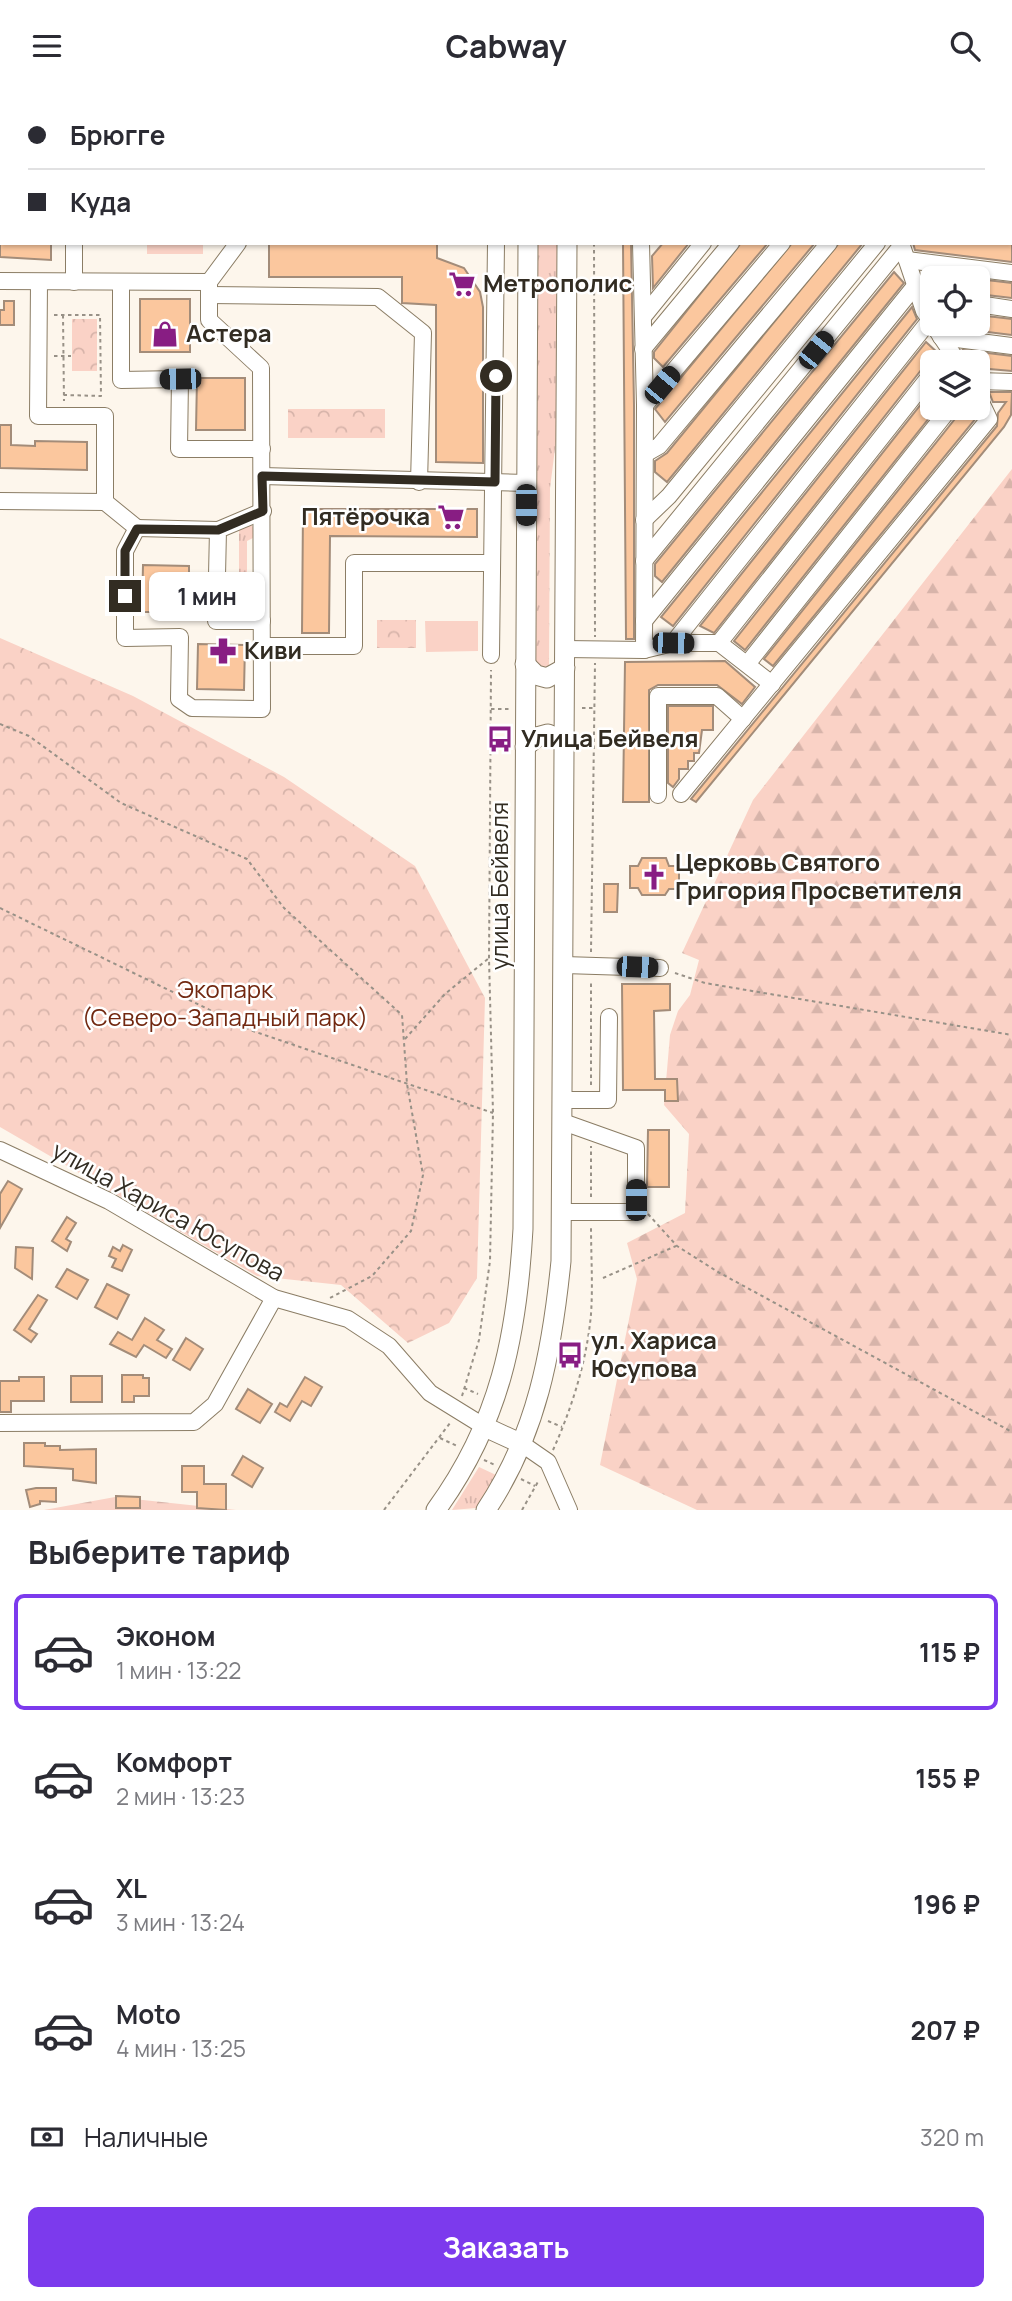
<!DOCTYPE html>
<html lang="ru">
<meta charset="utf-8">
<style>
body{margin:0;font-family:Manrope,sans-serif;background:#f2f2f3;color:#2b2b33;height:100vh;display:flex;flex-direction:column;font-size:26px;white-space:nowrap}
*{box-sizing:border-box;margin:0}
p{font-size:23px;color:#7c7c81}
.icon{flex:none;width:38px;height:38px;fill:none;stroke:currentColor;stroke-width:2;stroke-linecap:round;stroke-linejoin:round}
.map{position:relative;height:1419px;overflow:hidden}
.details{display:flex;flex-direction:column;background:#fff;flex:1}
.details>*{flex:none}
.top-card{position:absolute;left:0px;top:0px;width:1013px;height:154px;box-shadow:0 2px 5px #0004;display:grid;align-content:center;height:154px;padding:0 28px;background:#fff}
.tools{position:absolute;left:920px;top:175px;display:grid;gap:14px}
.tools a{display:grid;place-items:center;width:70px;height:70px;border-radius:10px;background:#fff;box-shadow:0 2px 5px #0004;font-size:35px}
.end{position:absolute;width:32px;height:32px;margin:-16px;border:9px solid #322c22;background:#fff;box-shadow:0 0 0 4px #fff}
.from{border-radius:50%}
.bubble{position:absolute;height:49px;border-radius:10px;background:#fff;box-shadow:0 2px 5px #0004;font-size:23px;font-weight:700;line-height:49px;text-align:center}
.car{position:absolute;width:21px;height:42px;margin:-21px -10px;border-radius:9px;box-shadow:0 0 5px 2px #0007;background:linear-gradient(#222 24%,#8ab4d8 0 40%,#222 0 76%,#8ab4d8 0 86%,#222 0)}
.top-card b{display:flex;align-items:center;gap:24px;height:66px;font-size:26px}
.top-card b+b{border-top:2px solid #e1e1e2}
.top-card i{width:18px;height:18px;background:#2b2b33}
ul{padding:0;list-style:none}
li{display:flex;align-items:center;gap:21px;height:116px;margin:0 14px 10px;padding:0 14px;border:4px solid transparent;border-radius:10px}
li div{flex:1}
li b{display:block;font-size:26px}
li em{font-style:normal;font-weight:700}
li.active{border-color:#7c3aed}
li>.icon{width:63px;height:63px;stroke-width:1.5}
h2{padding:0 28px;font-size:32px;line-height:84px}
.pay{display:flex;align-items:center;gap:18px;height:77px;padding:0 28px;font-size:26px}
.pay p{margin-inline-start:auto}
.cta{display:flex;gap:14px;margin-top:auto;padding:14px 28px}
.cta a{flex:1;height:80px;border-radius:10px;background:#7c3aed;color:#fff;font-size:28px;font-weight:700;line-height:80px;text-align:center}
header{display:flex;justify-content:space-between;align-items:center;height:91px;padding:0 28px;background:#fff;font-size:32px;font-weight:700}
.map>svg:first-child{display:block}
.grass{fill:url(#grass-tufts)}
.forest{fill:url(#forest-firs)}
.park{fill:url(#park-crowns)}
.pitch{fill:#fad2c6}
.building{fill:#fbc79e;stroke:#a38c79;stroke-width:2}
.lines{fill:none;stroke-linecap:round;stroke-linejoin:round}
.minor-casing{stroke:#8b7d65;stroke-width:18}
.major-casing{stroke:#8b7d65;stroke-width:21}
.path{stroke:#989187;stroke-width:2;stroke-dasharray:3.5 3.5;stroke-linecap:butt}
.minor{stroke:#fff;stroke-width:16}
.major{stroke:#fff;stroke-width:19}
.route{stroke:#322c22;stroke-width:9}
.labels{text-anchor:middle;stroke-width:5;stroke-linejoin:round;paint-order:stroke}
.poi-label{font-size:24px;font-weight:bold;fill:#322c22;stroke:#fff;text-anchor:start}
.street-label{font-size:24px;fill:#322c22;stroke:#fff}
.park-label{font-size:24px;fill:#722810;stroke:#fff}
</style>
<header><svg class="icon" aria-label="menu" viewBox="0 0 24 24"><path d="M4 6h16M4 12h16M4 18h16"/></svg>Cabway<svg class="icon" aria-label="search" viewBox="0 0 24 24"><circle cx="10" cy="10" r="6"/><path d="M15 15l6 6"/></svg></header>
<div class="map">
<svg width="1012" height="1419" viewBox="0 0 1012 1419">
<defs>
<pattern id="grass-tufts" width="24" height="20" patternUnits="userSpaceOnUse" patternTransform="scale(1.75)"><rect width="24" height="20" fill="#fad2c6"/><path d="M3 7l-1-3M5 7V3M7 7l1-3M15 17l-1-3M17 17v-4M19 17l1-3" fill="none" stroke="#d7b4aa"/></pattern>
<pattern id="forest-firs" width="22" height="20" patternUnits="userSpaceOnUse" patternTransform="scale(1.75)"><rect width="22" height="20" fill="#fad2c6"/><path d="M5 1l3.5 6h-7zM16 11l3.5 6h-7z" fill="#d7b4aa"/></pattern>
<pattern id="park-crowns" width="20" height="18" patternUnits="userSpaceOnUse" patternTransform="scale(1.75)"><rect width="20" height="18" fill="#fad2c6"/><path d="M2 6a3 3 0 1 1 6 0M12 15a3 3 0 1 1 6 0" fill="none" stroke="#d7b4aa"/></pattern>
</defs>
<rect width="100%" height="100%" fill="#fdf6ec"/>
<!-- grass -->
<g class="grass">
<path d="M538,152H557L556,350L550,397L549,575L547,578L536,573Z"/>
<path d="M250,433L255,438V446L247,450V505L255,511L254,519L247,523H232L226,517L225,496L229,489L239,488V437Z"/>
<path d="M479,1376L496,1384L476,1417L452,1419Z"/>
</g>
<!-- forest -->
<g class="forest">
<path d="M1012,378V1419H697L600,1374L637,1188L627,1152L685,1122L689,1043L664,1014L670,944L678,920L690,904L699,869L682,862L753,709Z"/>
<path d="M115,1406L236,1419H44Z"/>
</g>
<!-- park -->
<g class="park">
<rect x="72" y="228" width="25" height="52"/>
<rect x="288" y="318" width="97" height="29"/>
<path d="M416,529V557H377V529Z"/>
<path d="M0,547L133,605L284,686L415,775L485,907L477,1187L449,1232L408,1252L341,1194L257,1185L0,1036Z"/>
</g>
<!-- pitch -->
<g class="pitch">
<rect x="147" y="152" width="56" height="11"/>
<path d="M425,530H478V560L426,561Z"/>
</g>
<!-- building -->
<g class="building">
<path d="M0,152H51V169L0,166Z"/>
<path d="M269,152H437V167L464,177L480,201L483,216V372L436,371V214L402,212V186H269Z"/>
<path d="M623,152H631L634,314V548H626Z"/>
<path d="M663,152H689L653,197L652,165Z"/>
<path d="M741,152H768L663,276L654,267V261Z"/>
<path d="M792,152H815L665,331L655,318Z"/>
<path d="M839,152H863L667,391L655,381V370L667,362Z"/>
<path d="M913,152H1012V171L915,159Z"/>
<path d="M894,181L904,192L662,491L655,485V473Z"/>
<path d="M978,188L1012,192V207L978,203Z"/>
<rect x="140" y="208" width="50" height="53"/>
<path d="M4,210H14V234H0V219H4Z"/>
<path d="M912,216L917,228L673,535L661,526Z"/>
<path d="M978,224L1012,228V244L947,236L945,233H978Z"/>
<path d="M926,251L940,264L935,271L925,274L714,542L700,535Z"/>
<path d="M963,259L1012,265V280L978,277V271H968Z"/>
<path d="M197,287H245V339H196Z"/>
<path d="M933,298V317H937L745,559L734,550Z"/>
<path d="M989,301H1012L1011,324L1004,336L696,711L691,708L997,335L998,322L1006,311H993Z"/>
<path d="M960,317H966L977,326L773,575L764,568L958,324Z"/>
<path d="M0,334H11V354L35,355V350L87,351V379L0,377Z"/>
<path d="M303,418H477V446L330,445L329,542H302Z"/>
<path d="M143,474L189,475V521H142Z"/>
<path d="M198,553L245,554L244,599L197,598Z"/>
<path d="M725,570L755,596L742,613L717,594H658L649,599V711H623L625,571Z"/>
<path d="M668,615H713V639H702L699,662H694V670H688V678H679V688L673,696L668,692Z"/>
<path d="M642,767H666L669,775H679V798H669L665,804H642L638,797H630V775H638Z"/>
<path d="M604,793H618L617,821H604Z"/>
<path d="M622,893H670V919L654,920L655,988H677L678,1010H665V999H623Z"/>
<path d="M648,1039H669V1096H647Z"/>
<path d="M8,1090L22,1098L0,1137V1103Z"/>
<path d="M67,1126L76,1132L66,1148L71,1151L67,1160L52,1150Z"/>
<path d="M123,1154L132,1159L122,1180L112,1176L116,1168L109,1165L113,1156L120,1160Z"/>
<path d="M16,1156L33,1157L32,1188L15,1177Z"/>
<path d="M67,1178L88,1189L77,1208L56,1196Z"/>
<path d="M107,1193L129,1204L117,1228L95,1216Z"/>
<path d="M38,1204L47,1209L29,1238L37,1243L31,1251L14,1239Z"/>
<path d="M145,1227L164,1239L157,1249L172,1258L166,1267L144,1254L136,1266L110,1253L118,1241L132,1249Z"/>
<path d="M186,1247L203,1258L190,1279L173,1269Z"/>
<path d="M122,1284H143V1287H149V1305H134V1311H122Z"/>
<rect x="71" y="1285" width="31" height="26"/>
<path d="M19,1286H44V1310H11V1321H0V1290H19Z"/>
<path d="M305,1286L322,1296L311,1315L302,1310L290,1330L275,1321L280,1312L287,1316Z"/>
<path d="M248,1298L272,1313L260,1332L236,1318Z"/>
<path d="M24,1352H45V1355H60V1359L96,1358V1392L73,1389V1378L24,1375Z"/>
<path d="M243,1365L263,1377L252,1396L232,1384Z"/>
<path d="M182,1375H204V1393H226V1419L197,1417V1401H182Z"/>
<path d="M36,1397H56V1411L40,1410V1413L30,1416L26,1399Z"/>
<path d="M116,1405L140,1406V1417H116Z"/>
</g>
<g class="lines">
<!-- minor casing -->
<g class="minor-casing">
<g id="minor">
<path d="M123,0V2"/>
<path d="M240,0L241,2"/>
<path d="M422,0V2"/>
<path d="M496,0V2"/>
<path d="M701,0V2"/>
<path d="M795,0V2"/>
<path d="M624,2L625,0"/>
<path d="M716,2V0"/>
<path d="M891,2L894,0"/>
<path d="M905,2L906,0"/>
<path d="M972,2V0"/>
<path d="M0,99V0"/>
<path d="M0,116H2"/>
<path d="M641,152L645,314L644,559"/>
<path d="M901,152L924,220L958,271"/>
<path d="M907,169L1012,182"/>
<path d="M0,190L209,191"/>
<path d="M39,191L38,325H105V411"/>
<path d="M74,191V152"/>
<path d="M121,191V289L180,288L179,358H262"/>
<path d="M209,204L378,206L423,242L419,391"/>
<path d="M978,213L1012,218"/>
<path d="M643,226L703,152"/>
<path d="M941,246L1012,255"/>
<path d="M643,258L731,152"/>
<path d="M978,290L1012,291"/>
<path d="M645,314L782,152"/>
<path d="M645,363L659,355L829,152"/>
<path d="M262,385L526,392"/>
<path d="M0,410L105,411L137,437L125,460V547L180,546L179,608L192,617L262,618L261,277L209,229V191L238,152"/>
<path d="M644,429L669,405L877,152"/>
<path d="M137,437L218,439"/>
<path d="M644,470L902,154"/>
<path d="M262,530H216L218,439L263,420"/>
<path d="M644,530L915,195"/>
<path d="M673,552L930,229"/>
<path d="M719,552L933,281"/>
<path d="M262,555H354V472H491"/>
<path d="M565,558L644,559L673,552H719L772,593"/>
<path d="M491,564L496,152"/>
<path d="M748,572L950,317"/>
<path d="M681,703L989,328L978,305"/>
<path d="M658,704V605H717L743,628"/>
<path d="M564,874L660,877"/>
<path d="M563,1009H608L609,926"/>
<path d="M0,1059L109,1110L274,1207L348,1228L389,1255L430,1302L485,1336"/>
<path d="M562,1121H633L636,1109V1057L563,1031"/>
<path d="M0,1332L194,1331L215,1313L274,1207"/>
<path d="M522,1353L548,1371L569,1419"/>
</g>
</g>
<!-- major casing -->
<g class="major-casing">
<g id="major">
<path d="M528,0V2"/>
<path d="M567,2V0"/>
<path d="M525,573L536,584L547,587L565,577"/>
<path d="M525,656L537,646L548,643L558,647L565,656"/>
<path d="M485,1336L522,1353"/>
<path d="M436,1419C500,1331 517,1245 523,1138L528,152"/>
<path d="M486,1419C537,1343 552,1260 561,1170L567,152"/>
</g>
</g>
<!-- path -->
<g class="path">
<path d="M593,0V2"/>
<path d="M594,152L595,546"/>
<path d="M54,224H100L101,305L64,304"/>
<path d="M63,224L64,310"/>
<path d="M54,265H71"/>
<path d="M582,617H594"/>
<path d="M491,618H510"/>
<path d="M0,633L29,645L121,712L247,768L284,817L402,924L407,993L423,1084L411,1140L372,1185L330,1207"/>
<path d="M0,817L253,940L493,1022"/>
<path d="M591,861L595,572"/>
<path d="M675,882L705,892L1012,944"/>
<path d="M405,948L445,903L489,867"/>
<path d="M591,994V891"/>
<path d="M591,1106V1055"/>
<path d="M648,1123L677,1155L718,1181L1012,1341"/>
<path d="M603,1187L676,1155"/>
<path d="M464,1297L478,1303"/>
<path d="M462,1305L479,1249L490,1170L493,1022L489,867L491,579"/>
<path d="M548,1330L562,1336"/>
<path d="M440,1347L457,1355"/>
<path d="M553,1359C572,1317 587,1269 591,1223C593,1194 591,1164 591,1136"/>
<path d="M484,1369L495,1374"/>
<path d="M521,1388L535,1395"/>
<path d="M384,1419L450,1332"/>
<path d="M522,1419L539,1389"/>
</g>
<!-- minor -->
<use href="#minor" class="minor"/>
<!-- major -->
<use href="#major" class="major"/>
</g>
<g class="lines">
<!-- route -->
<path class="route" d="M125,505V460L137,438L218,439L263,420L262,385L495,391L496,285"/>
</g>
<!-- icons -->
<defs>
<g id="supermarket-bare" transform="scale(2.1)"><path d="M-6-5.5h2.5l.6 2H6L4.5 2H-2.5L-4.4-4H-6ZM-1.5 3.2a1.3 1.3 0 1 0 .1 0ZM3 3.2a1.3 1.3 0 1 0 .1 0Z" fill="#881d83" stroke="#fff" stroke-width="2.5" paint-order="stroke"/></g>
<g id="shop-bare" transform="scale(2.1)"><path d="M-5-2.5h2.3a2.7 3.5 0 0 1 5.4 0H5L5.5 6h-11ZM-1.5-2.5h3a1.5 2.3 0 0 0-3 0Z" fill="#881d83" stroke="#fff" stroke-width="2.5" paint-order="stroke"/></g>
<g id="pharmacy-bare" transform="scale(2.1)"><path d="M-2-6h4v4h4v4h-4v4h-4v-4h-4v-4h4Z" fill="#881d83" stroke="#fff" stroke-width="2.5" paint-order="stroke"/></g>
<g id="bus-bare" transform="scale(2.1)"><path d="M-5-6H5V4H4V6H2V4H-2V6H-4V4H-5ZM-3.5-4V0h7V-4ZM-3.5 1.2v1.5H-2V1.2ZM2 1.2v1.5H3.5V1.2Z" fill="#881d83" stroke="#fff" stroke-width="2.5" paint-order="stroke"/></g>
<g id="church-bare" transform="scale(2.1)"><path d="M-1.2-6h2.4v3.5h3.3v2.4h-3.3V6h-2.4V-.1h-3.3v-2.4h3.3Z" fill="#881d83" stroke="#fff" stroke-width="2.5" paint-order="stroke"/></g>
</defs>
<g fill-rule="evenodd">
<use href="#supermarket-bare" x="462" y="193"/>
<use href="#shop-bare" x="165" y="243"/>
<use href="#supermarket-bare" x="451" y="426"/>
<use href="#pharmacy-bare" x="223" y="560"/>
<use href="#bus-bare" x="500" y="648"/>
<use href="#church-bare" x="654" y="786"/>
<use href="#bus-bare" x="570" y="1264"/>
</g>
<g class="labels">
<!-- poi labels -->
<g class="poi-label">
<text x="483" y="201">Метрополис</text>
<text x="186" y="251">Астера</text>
<text x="430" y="434" text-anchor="end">Пятёрочка</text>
<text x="244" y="568">Киви</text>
<text x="521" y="656">Улица Бейвеля</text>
<text x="675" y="780">Церковь Святого<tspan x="675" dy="28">Григория Просветителя</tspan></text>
<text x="591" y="1258">ул. Хариса<tspan x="591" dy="28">Юсупова</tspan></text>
</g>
<!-- street labels -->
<g class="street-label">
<text transform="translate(500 795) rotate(-90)" y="8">улица Бейвеля</text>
<text transform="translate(168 1121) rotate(29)" y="8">улица Хариса Юсупова</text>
</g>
<!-- park labels -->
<g class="park-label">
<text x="225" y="907">Экопарк<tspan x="225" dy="28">(Северо-Западный парк)</tspan></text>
</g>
</g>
</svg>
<div class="tools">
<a><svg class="icon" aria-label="locate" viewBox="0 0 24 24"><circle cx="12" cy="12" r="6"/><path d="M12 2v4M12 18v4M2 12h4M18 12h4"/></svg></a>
<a><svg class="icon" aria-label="layers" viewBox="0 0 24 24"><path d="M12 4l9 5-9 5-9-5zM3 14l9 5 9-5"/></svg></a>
</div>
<i class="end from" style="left:496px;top:285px"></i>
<i class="end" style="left:125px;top:505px"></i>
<div class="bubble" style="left:149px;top:481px;width:116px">1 мин</div>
<i class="car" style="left:816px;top:259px;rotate:39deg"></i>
<i class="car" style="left:180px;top:288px;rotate:269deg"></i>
<i class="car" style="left:662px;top:294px;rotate:40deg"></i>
<i class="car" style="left:526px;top:414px;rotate:180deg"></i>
<i class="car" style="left:673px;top:552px;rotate:91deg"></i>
<i class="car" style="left:637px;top:876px;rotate:92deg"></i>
<i class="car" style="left:636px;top:1109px;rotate:0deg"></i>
<div class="top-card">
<b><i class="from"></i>Брюгге</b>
<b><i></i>Куда</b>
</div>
</div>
<section class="details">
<h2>Выберите тариф</h2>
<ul>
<li class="active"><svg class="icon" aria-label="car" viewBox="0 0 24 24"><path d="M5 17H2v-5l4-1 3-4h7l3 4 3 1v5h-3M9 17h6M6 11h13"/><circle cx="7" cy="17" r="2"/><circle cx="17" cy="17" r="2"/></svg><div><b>Эконом</b><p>1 мин · 13:22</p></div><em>115 ₽</em></li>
<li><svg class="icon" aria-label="car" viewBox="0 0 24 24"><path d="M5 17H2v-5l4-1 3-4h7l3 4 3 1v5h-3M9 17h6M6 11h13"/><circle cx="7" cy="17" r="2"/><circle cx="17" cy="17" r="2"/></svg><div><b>Комфорт</b><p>2 мин · 13:23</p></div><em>155 ₽</em></li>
<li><svg class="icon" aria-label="car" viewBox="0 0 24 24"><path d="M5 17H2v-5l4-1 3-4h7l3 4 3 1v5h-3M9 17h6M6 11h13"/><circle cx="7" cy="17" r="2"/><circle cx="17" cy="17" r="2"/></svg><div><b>XL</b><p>3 мин · 13:24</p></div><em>196 ₽</em></li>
<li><svg class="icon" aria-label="car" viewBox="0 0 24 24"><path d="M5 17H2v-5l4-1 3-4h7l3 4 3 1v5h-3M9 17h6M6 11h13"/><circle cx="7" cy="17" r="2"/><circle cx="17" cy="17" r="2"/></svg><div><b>Moto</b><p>4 мин · 13:25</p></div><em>207 ₽</em></li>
</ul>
<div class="pay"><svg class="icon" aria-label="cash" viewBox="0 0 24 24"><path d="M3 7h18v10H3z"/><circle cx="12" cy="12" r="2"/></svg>Наличные<p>320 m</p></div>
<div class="cta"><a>Заказать</a></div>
</section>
